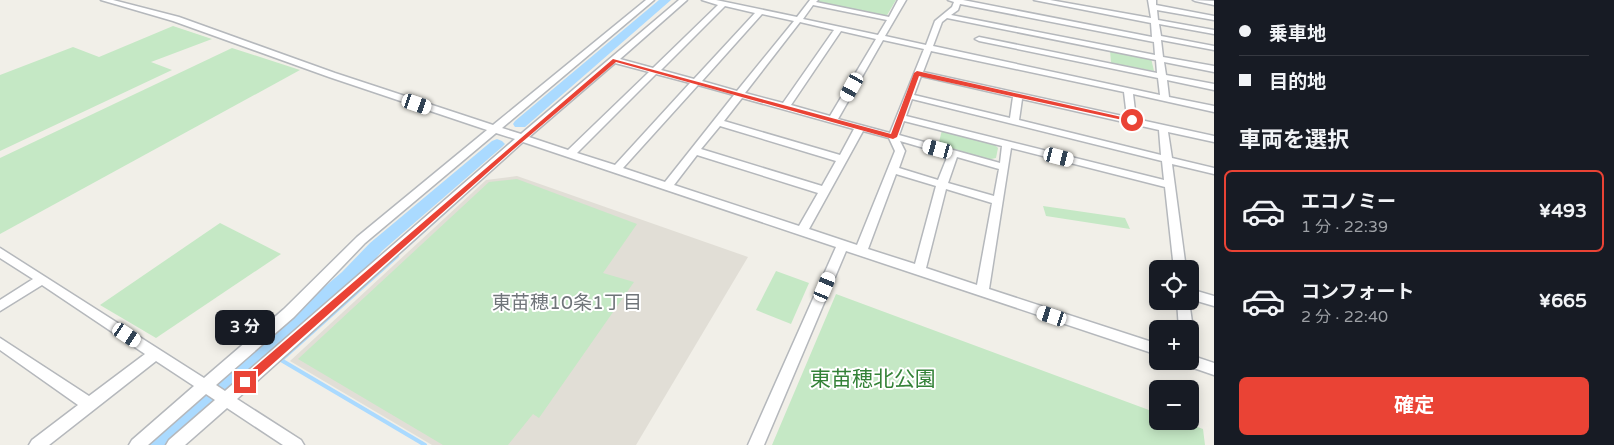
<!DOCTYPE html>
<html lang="ja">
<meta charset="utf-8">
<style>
body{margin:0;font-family:"Varela Round","Noto Sans JP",sans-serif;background:#20242c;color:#f1f3f6;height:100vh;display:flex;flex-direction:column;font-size:19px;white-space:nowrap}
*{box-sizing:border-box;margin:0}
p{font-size:16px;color:#9ea1a6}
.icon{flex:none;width:28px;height:28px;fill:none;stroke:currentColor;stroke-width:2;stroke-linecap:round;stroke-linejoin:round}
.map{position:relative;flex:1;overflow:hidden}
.details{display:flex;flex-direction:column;background:#171b24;width:400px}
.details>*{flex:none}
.banner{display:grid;align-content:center;height:110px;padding:0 25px;background:#171b24}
.controls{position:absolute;left:1149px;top:260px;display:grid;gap:10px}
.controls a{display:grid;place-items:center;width:50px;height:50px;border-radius:8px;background:#171b24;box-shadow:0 2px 12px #0003;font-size:25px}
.end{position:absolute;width:22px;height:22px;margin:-11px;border:6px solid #ea4335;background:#fff;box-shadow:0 0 0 2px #fff}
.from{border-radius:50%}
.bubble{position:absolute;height:35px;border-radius:8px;background:#171b24;box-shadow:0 2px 12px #0003;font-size:16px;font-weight:700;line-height:35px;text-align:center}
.car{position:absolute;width:15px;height:30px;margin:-15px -8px;border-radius:6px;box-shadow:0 0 4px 1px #0007;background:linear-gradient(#fff 24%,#345 0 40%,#fff 0 76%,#345 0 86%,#fff 0)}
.banner b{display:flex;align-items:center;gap:18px;height:48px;font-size:19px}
.banner b+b{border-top:1px solid #363941}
.banner i{width:12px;height:12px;background:#f1f3f6}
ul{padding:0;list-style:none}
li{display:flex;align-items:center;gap:15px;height:82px;margin:0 10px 8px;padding:0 15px;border:2px solid transparent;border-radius:8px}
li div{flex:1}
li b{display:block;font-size:19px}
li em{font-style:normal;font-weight:700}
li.selected{border-color:#ea4335}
li>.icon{width:45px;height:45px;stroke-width:1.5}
h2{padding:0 25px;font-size:22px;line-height:60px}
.action{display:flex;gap:10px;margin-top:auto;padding:10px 25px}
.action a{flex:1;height:58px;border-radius:8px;background:#ea4335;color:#fff;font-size:20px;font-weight:700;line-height:58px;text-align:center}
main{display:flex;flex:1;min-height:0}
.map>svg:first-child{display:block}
.education{fill:#e1ded6}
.green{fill:#c5e8c5}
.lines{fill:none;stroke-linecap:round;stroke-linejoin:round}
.stream-far1{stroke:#aadaff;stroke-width:3}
.stream{stroke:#aadaff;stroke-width:4}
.river{fill:#aadaff;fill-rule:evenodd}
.minor-casing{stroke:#b5b8bc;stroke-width:3}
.minor{fill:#fff;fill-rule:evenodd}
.route{fill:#ea4335}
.labels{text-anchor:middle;stroke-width:4;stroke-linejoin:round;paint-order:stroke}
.neighbourhood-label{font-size:19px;fill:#70757a;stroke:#fff}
.near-park-label{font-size:21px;fill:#348238;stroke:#fff}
</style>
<main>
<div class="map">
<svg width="1214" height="445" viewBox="0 0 1214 445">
<rect width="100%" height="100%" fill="#f1efe8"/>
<!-- education -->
<path class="education" d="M517,176L748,257L636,445H432L290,361L486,180Z"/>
<!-- green -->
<g class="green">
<path d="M816,0H896L886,17L814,2Z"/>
<path d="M173,26L212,39L151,62L172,70L0,151V75L73,47L99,57Z"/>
<path d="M232,48L300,70L0,234V158Z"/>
<path d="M1110,50L1151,58L1154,71L1111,63Z"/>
<path d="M942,130L993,143L998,148L996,158L987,160L938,146Z"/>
<path d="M517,179L637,224L603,273L634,282L539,418L533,414L508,445H443L298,359L489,182Z"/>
<path d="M1043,206L1125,218L1130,229L1046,216Z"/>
<path d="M220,223L281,254L156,338L100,305Z"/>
<path d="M776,271L809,283L791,324L756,310Z"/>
<path d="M836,294L1157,413L1158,421H1181L1203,429L1205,445H772Z"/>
</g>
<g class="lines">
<!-- stream-far1 -->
<path class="stream-far1" d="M395,257L462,197"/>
<!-- stream -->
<path class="stream" d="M397,256L281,360L425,445"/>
<!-- river -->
<g class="river">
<path d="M659,0H671L525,127H515L513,124L515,121Z"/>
<path d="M497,139L502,141L505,144L502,147L382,251L356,282L173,445H144L147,437L342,272L370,243L492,141Z"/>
</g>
<!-- minor casing -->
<g class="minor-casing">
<g id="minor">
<path d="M101,0H113L179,17L335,73L493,125L646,0H654L502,128L521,134L679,0H687L620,59L653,68L718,5L702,0H716L797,17L810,0H818L816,2L889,17L898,0H906L885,36L926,45L935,21L952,7L954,2L948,0H963L1152,37L1151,23L1034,0H1050L1151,18L1148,0H1156V5L1214,16V20L1157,10L1158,20L1214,30V34L1159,24L1161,36L1214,46V50L1161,40L1163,57L1214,66V72L1164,62L1166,75L1214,84V90L1167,80L1169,97L1214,106V112L1133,94L1136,119L1214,136V142L1168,132L1172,158L1214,168V174L1172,164L1186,269H1174L1165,187L1011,148L989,289L1158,344V355L846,251L764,445H748L836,247L523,142L237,399L301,440L304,445H283L227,408L185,445H166L169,440L215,400L206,394L148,445H129L132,440L194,386L156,361L49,445H29L32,440L78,405L0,350V338L89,396L145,354L42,285L0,311V300L33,279L0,258V248L204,378L284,309L357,237L487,130L329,77L173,21ZM960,4L1154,42L1155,55L951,15L958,10ZM813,5L887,20L878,35L803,19ZM725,6L755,13L694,79L661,70ZM762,14L794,21L737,91L702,81ZM947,18L1156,60L1157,73L979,37L975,39L979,41L1158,78L1160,95L933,46L942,22ZM800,22L834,30L783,103L745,93ZM841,31L876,39L830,116L791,105ZM883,40L924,49L890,133L838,119ZM931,51L1124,92L1127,117L923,72ZM615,63L649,72L568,150L529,137ZM656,74L690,83L615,165L577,153ZM921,76L1013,97L1010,118L914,95ZM698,85L734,95L665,182L623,168ZM742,98L854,129L840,155L724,121ZM912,99L1162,161L1164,180L906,116ZM1022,99L1159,130L1161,155L1019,120ZM904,121L1002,146L1000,163L899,135ZM720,126L836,161L822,186L701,149ZM863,131L889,138L895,151L857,245L809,229ZM496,133L515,139L225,391L216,385L294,317L365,243ZM900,141L948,155L938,180L899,168L905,151ZM697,155L818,193L799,226L674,185ZM957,157L999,169L994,196L948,183ZM896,174L936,186L915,264L868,249ZM946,189L992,203L977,285L926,268Z"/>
<path d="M1193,0L1214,1V5L1195,1Z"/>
<path d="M1190,289L1214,296V306L1190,299Z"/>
<path d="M1177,301H1189L1193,329L1191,333L1190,329H1179Z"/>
<path d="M1190,355L1214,363V375L1185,365L1183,361H1190Z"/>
</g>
</g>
<!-- minor -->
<use href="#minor" class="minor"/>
</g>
<!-- route -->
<path class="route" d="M613,59L891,134L914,73L917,71L1135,120L1132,122L919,76L897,137L893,139L616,62L514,149L249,385H241V379Z"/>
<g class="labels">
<!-- neighbourhood labels -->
<g class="neighbourhood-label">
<text x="567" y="309">東苗穂10条1丁目</text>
</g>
<!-- near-park labels -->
<g class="near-park-label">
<text x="873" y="386">東苗穂北公園</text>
</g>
</g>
</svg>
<div class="controls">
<a><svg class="icon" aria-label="locate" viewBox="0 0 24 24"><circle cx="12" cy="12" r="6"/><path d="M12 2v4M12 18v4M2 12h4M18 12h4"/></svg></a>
<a>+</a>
<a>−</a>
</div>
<i class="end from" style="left:1132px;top:120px"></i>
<i class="end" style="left:245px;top:382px"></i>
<div class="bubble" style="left:215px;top:310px;width:60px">3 分</div>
<i class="car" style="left:852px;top:87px;rotate:209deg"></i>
<i class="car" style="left:417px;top:104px;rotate:109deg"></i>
<i class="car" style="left:938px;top:149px;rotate:285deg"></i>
<i class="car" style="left:1059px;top:157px;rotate:104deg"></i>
<i class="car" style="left:825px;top:287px;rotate:23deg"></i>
<i class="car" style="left:1052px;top:316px;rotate:288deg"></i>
<i class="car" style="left:127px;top:335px;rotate:124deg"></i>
</div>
<section class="details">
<div class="banner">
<b><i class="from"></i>乗車地</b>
<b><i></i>目的地</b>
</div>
<h2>車両を選択</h2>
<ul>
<li class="selected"><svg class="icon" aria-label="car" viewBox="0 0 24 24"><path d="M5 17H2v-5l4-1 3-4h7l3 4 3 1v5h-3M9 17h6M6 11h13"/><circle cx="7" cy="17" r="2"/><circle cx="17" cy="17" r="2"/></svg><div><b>エコノミー</b><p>1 分 · 22:39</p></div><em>¥493</em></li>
<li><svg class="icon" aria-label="car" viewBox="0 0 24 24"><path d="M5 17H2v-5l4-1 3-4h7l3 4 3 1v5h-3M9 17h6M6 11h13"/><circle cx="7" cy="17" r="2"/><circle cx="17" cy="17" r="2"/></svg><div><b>コンフォート</b><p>2 分 · 22:40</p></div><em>¥665</em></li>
</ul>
<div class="action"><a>確定</a></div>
</section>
</main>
